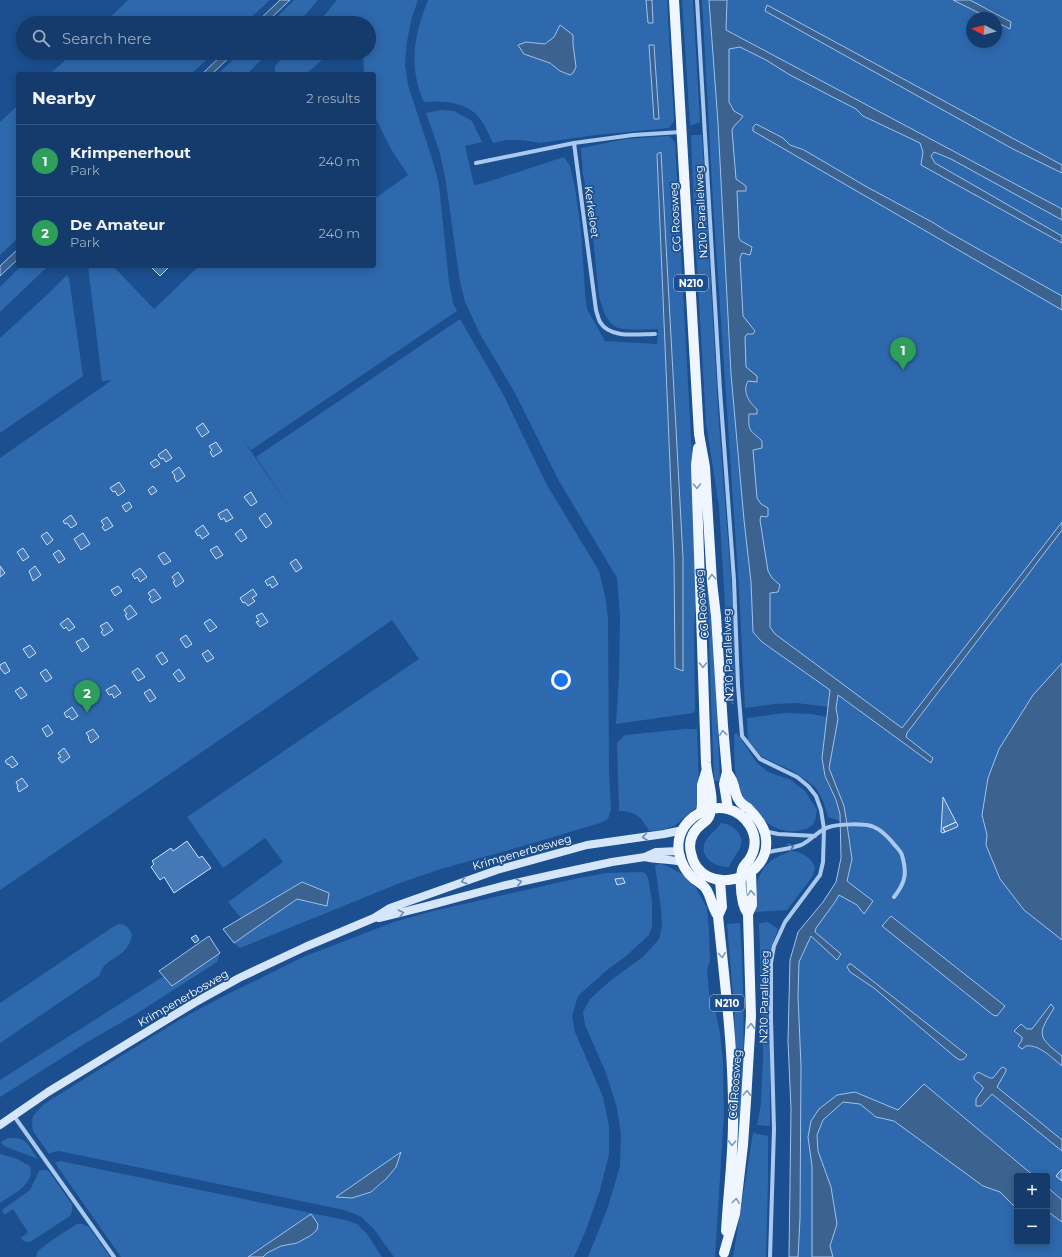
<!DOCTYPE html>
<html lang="en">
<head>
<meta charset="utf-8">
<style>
	:root { --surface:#143b6b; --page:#214673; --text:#f1f3f6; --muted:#9dadc1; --line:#33557e; --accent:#bca0f2 }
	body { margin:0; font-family:Montserrat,sans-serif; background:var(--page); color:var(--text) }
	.controls { position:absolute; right:12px; bottom:12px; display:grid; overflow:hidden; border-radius:4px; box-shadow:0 2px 10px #0003 }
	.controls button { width:36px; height:36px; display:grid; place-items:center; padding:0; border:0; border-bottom:1px solid var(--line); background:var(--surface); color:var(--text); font:20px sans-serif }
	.compass { position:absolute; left:966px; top:12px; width:36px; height:36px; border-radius:50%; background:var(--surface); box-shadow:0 2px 10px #0003; rotate:277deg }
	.you { position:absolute; left:561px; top:680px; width:14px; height:14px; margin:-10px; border:3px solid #fff; border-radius:50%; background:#1a73e8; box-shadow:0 0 0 6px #1a73e833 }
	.badge { display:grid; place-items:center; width:26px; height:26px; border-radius:50%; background:var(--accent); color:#fff; font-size:13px; font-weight:700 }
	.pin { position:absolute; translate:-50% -33px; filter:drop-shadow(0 1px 2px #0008) }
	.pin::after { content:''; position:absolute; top:21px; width:14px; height:12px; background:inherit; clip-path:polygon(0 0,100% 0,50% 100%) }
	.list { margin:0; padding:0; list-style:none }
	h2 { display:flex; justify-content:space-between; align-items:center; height:52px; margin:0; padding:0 16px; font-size:17px }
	h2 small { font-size:13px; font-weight:400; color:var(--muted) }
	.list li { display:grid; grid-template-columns:26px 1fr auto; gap:12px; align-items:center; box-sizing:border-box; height:72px; padding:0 16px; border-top:1px solid var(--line) }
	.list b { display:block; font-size:15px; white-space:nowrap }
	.list p { margin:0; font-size:13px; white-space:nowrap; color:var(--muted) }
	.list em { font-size:13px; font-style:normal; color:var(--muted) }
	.icon { flex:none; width:22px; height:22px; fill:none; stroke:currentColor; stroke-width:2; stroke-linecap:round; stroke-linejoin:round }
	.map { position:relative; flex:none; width:1062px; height:1257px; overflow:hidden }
	.search { position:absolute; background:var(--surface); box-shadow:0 2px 10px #0003; left:16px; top:16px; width:360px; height:44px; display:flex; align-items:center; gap:10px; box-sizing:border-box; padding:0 14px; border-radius:22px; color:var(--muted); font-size:15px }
	.panel { position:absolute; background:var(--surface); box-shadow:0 2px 10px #0003; left:16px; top:72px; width:360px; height:196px; border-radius:4px }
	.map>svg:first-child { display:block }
</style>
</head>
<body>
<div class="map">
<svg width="1062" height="1257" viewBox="0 0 1062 1257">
	<rect width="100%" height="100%" fill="#1b4f8f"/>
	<path fill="#2e69ad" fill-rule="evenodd" d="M128 0H270L245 23H104Z
		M294 0H318L298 23H271Z
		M337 0H418L412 17 407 41 405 64 408 85 434 165 439 185 449 282 453 303 457 311 251 450 243 440 293 512 256 457 460 319 502 392 547 485 599 571 606 600 608 620 609 771 611 810 608 819 600 823 523 846 441 869 400 883 240 948 234 943 297 899 327 906 302 882 241 918 228 902 283 862 265 838 223 868 187 817 419 659 392 620 275 702 0 890V458L112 380 102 381 88 266H113L154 309 199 266H374V199L408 175 391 149 374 115V74H364L363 53H369V23H318Z
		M428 0H646L648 23 653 22 652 0H667L674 121 669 128 595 135 540 143 522 140H507L493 143C489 135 486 127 481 120 469 102 443 100 424 102 408 66 414 36 428 0ZM573 35V44L576 67 560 71 550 63 541 59 526 42 545 44 554 37ZM654 45 659 119H658L649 46Z
		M682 0H693L700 122 690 126Z
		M702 0H709L718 123 731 374 744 520 751 582 753 632 762 642 830 690 829 707 796 703 775 704 745 708 739 590 713 202Z
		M717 0H1062V1257H793L794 986 801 941 844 878 840 806 827 771 837 686 764 631 724 109ZM972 18H996V42H972ZM1017 1176H1047V1242H1017Z
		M73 53H214L191 74H50Z
		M240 53H268L247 74H218Z
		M287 53H330L306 74H275V66Z
		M18 105V238L0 255V122Z
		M441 110 454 111 472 121 482 142 465 146 474 185 484 183 564 157 570 166 575 188 581 230 585 293 587 309 605 341 657 344 658 329C648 329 625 331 616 327 606 322 602 306 599 296L589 200 583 175 581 148 626 139 669 136 675 142 697 549 698 578 694 629 695 710 693 713 616 724 619 677 620 617 617 578 559 481 515 393 480 334 465 302 460 282 445 176 439 150 426 113ZM657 155 662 170 683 558 675 668 674 560Z
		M691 135H702L719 424 735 630 734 704H731L719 507 706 423 694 215Z
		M21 266H48L0 312V287Z
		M67 275 69 278 83 376 0 433V338L48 294Z
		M706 560 715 668 720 781H714Z
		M784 713 812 714 827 717C825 737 820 757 825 777 830 792 840 804 840 821L828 817 823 801 816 788 793 771 762 757 748 740 747 718Z
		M685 729H697L699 795 697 806 676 825 665 829 649 831C642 817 635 811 619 811L617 743 625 735Z
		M737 733 757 763 768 772 791 780 805 791 817 810C816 814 816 821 813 824 804 834 782 832 772 826 764 821 749 805 743 797 732 780 735 754 734 734Z
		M721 823C734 824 747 837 739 850 735 856 732 860 729 867 717 868 698 857 705 842 708 835 717 830 721 823Z
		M793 851C803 853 812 858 815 868L813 876 787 910 755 912C754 880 759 860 793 851Z
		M660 864 667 866 682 874 696 888 707 908 709 932 710 961 707 969 710 1004H714L720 1034 723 1061 724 1114 715 1257H588L608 1207 620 1166 621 1135 617 1108 606 1073 585 1025 583 1012 590 999 610 981 644 956 659 939 662 926 661 909 655 865Z
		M642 872 645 873 648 878 652 901V926L649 935 625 957 607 970 578 996 572 1016 575 1032 603 1097 609 1126V1154L600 1190 586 1230 574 1257H394L373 1228 360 1216 344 1210 59 1151 53 1152 49 1154 33 1131 32 1124 33 1116 44 1104 179 1020 220 998 303 957 394 922 433 911 579 878 606 873ZM400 1152C396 1168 386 1183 371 1192 365 1195 358 1196 352 1198Z
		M768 922 778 929 773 943 770 967V1126L757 1125 761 1104 763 1056 759 923Z
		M740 923C744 985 745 1047 741 1109 740 1130 737 1151 734 1172L738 1111 734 1009 727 924Z
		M119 924C126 924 129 928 132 934 129 959 103 957 100 975L0 1043V1003L113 927Z
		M220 953 217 962 136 1014 84 1044 0 1097V1080L164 976 173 985Z
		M753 1133 768 1136V1182L766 1257H733Z
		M8 1138C28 1137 27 1144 38 1159L4 1146 1 1142Z
		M0 1154 17 1159 30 1166C36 1184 11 1195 0 1203Z
		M60 1161 345 1220 357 1224 367 1234 382 1257H263L267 1253 281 1246 297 1243 310 1236 317 1230 311 1214 248 1257H121L55 1163Z
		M43 1170H47L50 1173 72 1204V1211L70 1216 30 1242C26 1242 23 1242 21 1238L28 1232 13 1209 6 1214H4L2 1210 30 1190 39 1171Z
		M77 1224H82L89 1227 110 1257H36L38 1251 52 1240Z"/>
	<path fill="#3c6290" stroke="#9cc4f0" d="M280 0H290L266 23H256Z
		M646 0H652L653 23H648Z
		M709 0H727L726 30 1062 209V220L951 159 934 152 931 156 935 163 1062 236V243L921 165 923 152 920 143 863 116 856 109 790 75 766 60 740 47 729 49V102L734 111 743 116C740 122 734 124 732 130L736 179 746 186V191H737L739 238 741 241 752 247 751 252 750 255 742 253 740 258 743 316 755 331 753 334H747L745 337 746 367 757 376V382L748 381C742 391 749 403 757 409V414H749C748 433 750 429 762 441V448L753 450 757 498 761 504 768 508V516L766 517 761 516 760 520 768 571 772 578 780 585 778 592 770 593V627L775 634 902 728 1062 522V530L907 733 906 737 933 758 931 763 838 695 836 708 838 719 829 768 844 806 846 818 852 859 847 881 873 901 864 914 857 905 839 895 835 902 816 928 815 932 841 954 837 960 811 936 799 962 798 996 801 1066 800 1218 798 1257H789L791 1109 788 1041 790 960 798 932 823 902 836 882 841 858 840 814 836 800 825 776 822 758 830 690 762 642 753 632 751 582 744 520 731 374 718 123Z
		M953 0H970L1011 22 1010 29 996 22V18H989Z
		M767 5 1062 165V173L1013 149 765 11Z
		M560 25 573 35V44L576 67 573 73 570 75 560 71 550 63 524 54 518 45 526 42 545 44 554 37Z
		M649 45H654L659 119H654Z
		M224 53H234L212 74H202Z
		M756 124 783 138 790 145 804 150 867 187 932 222 948 232 1062 296V310L753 131V127Z
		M661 152 683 558V671L675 668 674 560 657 154Z
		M18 249V259L0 276V266Z
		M1062 663V940L1024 910 1000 879 986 845 987 835 982 815 988 778 999 749 1033 695Z
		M302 882 329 893 327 906 297 899 234 943 223 929Z
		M891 916 1005 1006 997 1016 993 1015 882 926Z
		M209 936 220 953 172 986 159 971Z
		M849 964H851L967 1055 964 1059 960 1060 955 1057 874 988 850 972 847 967Z
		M1051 1004 1054 1008C1038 1034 1036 1036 1062 1056V1066C1052 1058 1039 1044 1026 1046L1022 1049 1018 1046 1022 1040V1037L1014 1031 1021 1024 1027 1029H1032Z
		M1003 1067 1006 1069V1071L997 1087 1062 1140V1151L992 1094 981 1106H976V1099L983 1089V1087L974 1079V1076L978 1072 990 1078H993L1001 1068Z
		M924 1084 1034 1176H1017V1205H1013L1000 1192 983 1186 894 1121 876 1117 860 1104 843 1102 823 1120 817 1135 818 1151 831 1187 837 1224 830 1246 833 1257H812V1166L808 1137 811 1121 819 1109 837 1095 855 1092 898 1110Z
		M401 1152 396 1167 386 1179 371 1192 352 1198 336 1197Z
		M1047 1187 1062 1200V1222L1047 1211Z
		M311 1214 318 1224 317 1230 310 1236 297 1243 281 1246 267 1253 263 1257H248Z"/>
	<path fill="#4478b7" stroke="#cfe3fa" d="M150 266H170L160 276Z
		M203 423 209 432 202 437 196 428Z
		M216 442 222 451 213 457 210 452 212 450 209 446Z
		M166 449 172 458 166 462 163 458 161 459 158 455Z
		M156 459 160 464 154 468 150 463Z
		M179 467 185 476 177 482 174 477 175 476 172 472Z
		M119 482 125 491 118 496 115 491 113 492 110 488Z
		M153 486 157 491 151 495 148 490Z
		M251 492 257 502 251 506 244 497Z
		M129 502 132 507 126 512 122 506Z
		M227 509 233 518 226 522 224 518 221 520 218 514Z
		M265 513 272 523 266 528 259 518Z
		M71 515 77 524 71 528 67 523 65 524 63 521Z
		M107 517 113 526 105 531 102 527 104 525 101 521Z
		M203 525 209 534 202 539 200 535 198 536 195 531Z
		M241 529 247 538 241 542 235 534Z
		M47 532 53 540 47 545 41 536Z
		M83 533 90 544 81 550 74 539Z
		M217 546 223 555 216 559 210 550Z
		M23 548 29 557 23 561 17 552Z
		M59 550 65 559 59 563 53 554Z
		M164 552 171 561 164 565 158 556Z
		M296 559 302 568 296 572 290 563Z
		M0 566 5 573 0 577Z
		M35 566 41 575 33 581 29 571Z
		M140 568 147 577 140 582 137 577 135 579 132 574Z
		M178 572 184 581 176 587 173 582 175 581 172 577Z
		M273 576 278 584 272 588 270 584 268 586 265 581Z
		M118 586 122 591 115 596 111 590Z
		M154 589 161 598 152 603 149 599 151 597 148 593Z
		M253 589 257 595 252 598 255 601 248 606 245 602 243 603 240 598Z
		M130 605 137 614 128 620 125 615 127 614 124 610Z
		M262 613 268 622 260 627 256 622 259 621 256 616Z
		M68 618 75 627 69 631 66 627 64 629 60 624Z
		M210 619 217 627 210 632 204 623Z
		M107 622 113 630 104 636 101 632 103 630 100 626Z
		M186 635 192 644 186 648 180 639Z
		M83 638 89 647 82 652 76 642Z
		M30 645 36 653 29 658 23 649Z
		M208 650 214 658 207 662 202 654Z
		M162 652 168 661 162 665 156 656Z
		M5 662 10 671 5 674 0 668V665Z
		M138 668 145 677 138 681 132 672Z
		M46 669 52 678 46 682 40 673Z
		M179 669 185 678 179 682 173 674Z
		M115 685 121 693 114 698 112 694 109 695 106 690Z
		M21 687 27 695 21 699 15 691Z
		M150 689 156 698 150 702 144 693Z
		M72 707 78 716 72 720 69 716 67 718 64 713Z
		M48 725 53 733 47 737 42 729Z
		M93 729 99 737 91 743 88 738 89 737 86 733Z
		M64 748 70 757 62 763 58 758 61 757 58 753Z
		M12 756 18 764 12 768 9 764 8 765 5 761Z
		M22 778 28 786 19 792 17 787 18 786 16 782Z
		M943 797 956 822 943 828 945 832 943 833 941 832Z
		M956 822 958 825 957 827 945 832 943 828Z
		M187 841 199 858 202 856 211 868 174 893 164 877 160 880 151 867 154 864 152 861 171 848 173 851Z
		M623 878 625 883 617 885 615 879Z
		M196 935 199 940 195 943 191 938Z
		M1061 1170H1062V1181L1056 1176Z"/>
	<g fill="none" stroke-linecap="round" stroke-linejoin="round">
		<path stroke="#a9c9ee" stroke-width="4" d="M697 0 720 390 734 580 738 686 742 736 760 759 797 777 808 786 816 796 821 810 824 829 823 862 820 875 785 922 774 946 771 963V1019L774 1129 770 1257
			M574 143 633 135 681 132
			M476 163 574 143 596 310C597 313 598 318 600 322 610 339 638 334 655 334
			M764 831 778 834 815 836
			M765 853C777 850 789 849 801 845 811 841 818 830 829 827 839 824 865 823 874 827 881 830 888 837 893 843 896 847 900 850 902 855 907 873 906 882 894 897
			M14 1116 114 1257"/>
		<path stroke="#d6e6fa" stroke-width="8" d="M645 857C658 860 670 859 682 862
			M379 918 427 906 502 886 556 874 612 862 645 857 656 852 679 851
			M0 1125 48 1092 194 1003 239 978 305 947 374 918 390 908 497 870 587 845 664 834 683 830"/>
		<path stroke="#f0f6ff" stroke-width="10" d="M674 0 699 434 705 467 712 582 716 616 723 726 727 772 724 784 728 809
			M698 448 696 465 706 763C707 780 715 797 710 814 709 819 706 821 702 824 693 831 688 841 691 853 700 900 777 881 765 833 762 823 755 815 748 808 745 806 741 804 739 800 735 795 735 788 733 783 732 779 729 776 727 772
			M701 812 702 805V785L706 772
			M720 880 722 907 718 916C725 985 734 1053 733 1122 733 1158 728 1195 726 1231
			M718 916C711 906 712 898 706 889 703 884 698 882 694 879 687 873 681 863 679 853 672 813 729 790 750 826 757 838 756 849 749 860 746 863 743 866 742 870 740 880 741 894 743 903 744 907 746 911 748 914
			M724 1253 735 1214 743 1145 746 1101 751 1016 748 914 752 905 751 872"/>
	</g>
	<defs><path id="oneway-chevron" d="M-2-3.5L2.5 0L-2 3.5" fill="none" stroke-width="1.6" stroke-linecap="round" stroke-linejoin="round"/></defs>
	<g stroke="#7b9ac1">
		<use href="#oneway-chevron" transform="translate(697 486) rotate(88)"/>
		<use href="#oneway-chevron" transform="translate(712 577) rotate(-94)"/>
		<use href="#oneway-chevron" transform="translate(703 665) rotate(88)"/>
		<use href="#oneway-chevron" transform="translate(723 733) rotate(-96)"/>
		<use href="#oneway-chevron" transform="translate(751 893) rotate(-92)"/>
		<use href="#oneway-chevron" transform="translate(722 955) rotate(84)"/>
		<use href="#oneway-chevron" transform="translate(751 1026) rotate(-87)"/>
		<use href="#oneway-chevron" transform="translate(747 1093) rotate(-87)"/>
		<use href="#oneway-chevron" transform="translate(732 1143) rotate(93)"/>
		<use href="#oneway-chevron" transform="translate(736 1201) rotate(-83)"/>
	</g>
	<g stroke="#668bba">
		<use href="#oneway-chevron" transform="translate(645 837) rotate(172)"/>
		<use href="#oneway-chevron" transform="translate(464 881) rotate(161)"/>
		<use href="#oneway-chevron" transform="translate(519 882) rotate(-13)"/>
		<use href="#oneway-chevron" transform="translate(401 913) rotate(-14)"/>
	</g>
	<use stroke="#4674ac" href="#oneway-chevron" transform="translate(791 847) rotate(-16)"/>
	<g text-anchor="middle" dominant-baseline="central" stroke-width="3.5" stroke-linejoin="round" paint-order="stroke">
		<g fill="#1b4f8f" stroke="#bbcadd" stroke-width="1">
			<rect x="674" y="275" width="34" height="16" rx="3"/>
			<rect x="710" y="995" width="34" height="16" rx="3"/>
		</g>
		<g font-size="10" font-weight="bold" fill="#fff">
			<text x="691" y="283">N210</text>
			<text x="727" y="1003">N210</text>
		</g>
		<g font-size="11" fill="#fff" stroke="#1b4f8f">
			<text transform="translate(592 212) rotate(82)">Kerkeloet</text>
			<text transform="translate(701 212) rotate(-93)">N210 Parallelweg</text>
			<text transform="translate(675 217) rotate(-93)">CG Roosweg</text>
			<text transform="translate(702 604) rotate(-95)">CG Roosweg</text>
			<text transform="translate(728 655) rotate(-92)">N210 Parallelweg</text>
			<text transform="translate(522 852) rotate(-16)">Krimpenerbosweg</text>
			<text transform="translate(764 997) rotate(-89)">N210 Parallelweg</text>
			<text transform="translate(183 998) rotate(-30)">Krimpenerbosweg</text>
			<text transform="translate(735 1084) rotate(-86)">CG Roosweg</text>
		</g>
	</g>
</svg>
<div class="controls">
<button>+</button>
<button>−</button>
</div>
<svg class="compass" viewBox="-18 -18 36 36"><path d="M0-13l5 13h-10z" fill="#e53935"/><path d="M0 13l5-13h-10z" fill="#9dadc1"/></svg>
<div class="you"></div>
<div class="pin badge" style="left:903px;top:370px;background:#2e9e5b">1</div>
<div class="pin badge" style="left:87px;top:713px;background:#2e9e5b">2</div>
<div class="search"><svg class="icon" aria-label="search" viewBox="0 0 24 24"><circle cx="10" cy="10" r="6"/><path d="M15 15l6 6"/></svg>Search here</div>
<section class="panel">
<h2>Nearby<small>2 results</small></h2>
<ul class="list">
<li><span class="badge" style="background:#2e9e5b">1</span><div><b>Krimpenerhout</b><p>Park</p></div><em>240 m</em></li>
<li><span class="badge" style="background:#2e9e5b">2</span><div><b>De Amateur</b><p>Park</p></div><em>240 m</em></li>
</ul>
</section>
</div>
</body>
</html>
